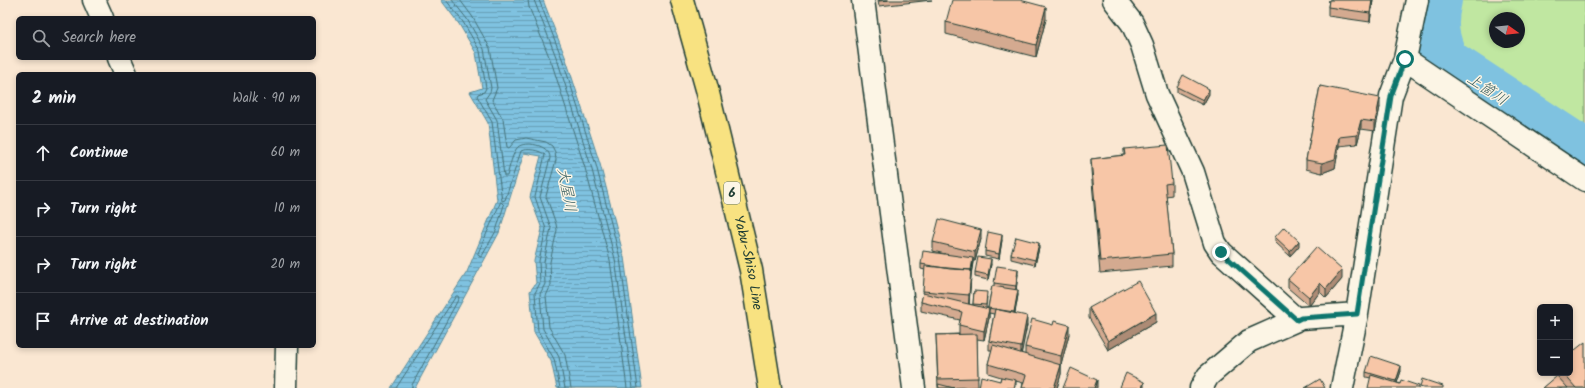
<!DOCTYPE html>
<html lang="en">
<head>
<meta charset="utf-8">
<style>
	:root { --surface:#171b24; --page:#242831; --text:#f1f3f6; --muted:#9ea1a6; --line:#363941 }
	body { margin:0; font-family:Kalam,"Klee One",sans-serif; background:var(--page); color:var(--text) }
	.controls { position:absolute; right:12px; bottom:12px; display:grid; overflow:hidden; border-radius:6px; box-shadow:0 2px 6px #0003 }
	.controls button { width:36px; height:36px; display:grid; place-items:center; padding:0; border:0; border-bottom:1px solid var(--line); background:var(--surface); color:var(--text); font:20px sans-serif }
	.compass { position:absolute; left:1489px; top:12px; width:36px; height:36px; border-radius:50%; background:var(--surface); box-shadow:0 2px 6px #0003; rotate:105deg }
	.stop { position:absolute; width:12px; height:12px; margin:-9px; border:3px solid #0f766e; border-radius:50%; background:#fff }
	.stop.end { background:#0f766e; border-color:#fff; box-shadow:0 1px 4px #0008 }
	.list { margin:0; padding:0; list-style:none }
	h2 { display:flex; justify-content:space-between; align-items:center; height:52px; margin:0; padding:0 16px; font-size:17px }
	h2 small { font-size:13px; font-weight:400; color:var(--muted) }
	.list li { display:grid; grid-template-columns:26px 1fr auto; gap:12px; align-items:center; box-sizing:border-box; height:56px; padding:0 16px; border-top:1px solid var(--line) }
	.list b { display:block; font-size:15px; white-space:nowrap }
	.list em { font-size:13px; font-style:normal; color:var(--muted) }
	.icon { flex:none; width:22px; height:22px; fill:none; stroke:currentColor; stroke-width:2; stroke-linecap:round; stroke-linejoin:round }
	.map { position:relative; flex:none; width:1585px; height:388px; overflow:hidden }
	.search { position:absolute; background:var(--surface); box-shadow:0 2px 6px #0003; left:16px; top:16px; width:300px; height:44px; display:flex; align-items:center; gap:10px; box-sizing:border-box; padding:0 14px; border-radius:6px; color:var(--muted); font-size:15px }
	.panel { position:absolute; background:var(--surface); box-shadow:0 2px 6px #0003; left:16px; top:72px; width:300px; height:276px; border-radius:6px }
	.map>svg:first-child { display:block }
</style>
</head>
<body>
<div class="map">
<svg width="1585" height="388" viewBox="0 0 1585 388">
	<defs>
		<pattern id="water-rules" width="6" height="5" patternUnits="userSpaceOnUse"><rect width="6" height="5" fill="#7fc2e0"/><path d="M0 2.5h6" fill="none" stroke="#679fb6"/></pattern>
	</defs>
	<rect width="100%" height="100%" fill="#fae7d2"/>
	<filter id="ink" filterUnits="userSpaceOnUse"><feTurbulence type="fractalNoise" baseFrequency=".025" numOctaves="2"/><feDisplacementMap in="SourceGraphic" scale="8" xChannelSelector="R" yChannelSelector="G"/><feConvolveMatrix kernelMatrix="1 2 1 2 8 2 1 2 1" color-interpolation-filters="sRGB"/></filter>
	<g filter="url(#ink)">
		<path fill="#c0e7a1" stroke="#70926a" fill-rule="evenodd" d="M1453 0H1585V129L1457 42 1447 23ZM1495 18H1519V42H1495Z"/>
		<path fill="url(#water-rules)" stroke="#598d9b" d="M441 0H543L566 59 600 164 624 257 642 388H557L551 361 534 332 530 291 536 283 534 261 542 229 530 197 541 156 524 153 499 233 415 388H391L467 272 497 200 488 123 470 92 482 88 476 53 459 24Z"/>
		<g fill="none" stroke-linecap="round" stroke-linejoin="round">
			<path stroke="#457279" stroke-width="1" d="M446 0 463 22 480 51 486 88 484 92 478 94 477 96 492 122 502 201 505 200 521 151C527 148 540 150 545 155L535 197 546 229 539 261 540 283 535 293 538 331 554 359 560 388
				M452 0 467 19 484 49 491 88 490 92 485 99 497 120 504 176H507C509 169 513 151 518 147 524 141 550 144 550 158L540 197 551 228 544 262 545 284 540 294 543 329 559 357 565 388
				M460 0 472 16 490 48 497 88 492 100 503 119 507 147 509 148 516 140 526 138 546 142 552 146 555 152 556 160 546 196 556 224 557 230 550 262 551 285 546 296 549 327 565 355 571 388
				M528 0 529 7 552 64 585 168 610 260 627 388
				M534 0 558 62 591 166 615 259 633 388
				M539 0 563 61 596 165 620 258 638 388
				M501 202 504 205 496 231 482 256 480 257 478 254Z
				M396 388 456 296H458L459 298 412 385V388"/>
			<path stroke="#7fc2e0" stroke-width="50" d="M1437 0C1431 24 1434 40 1444 62L1585 154"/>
			<g stroke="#1f3d34" stroke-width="25">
				<path id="minor" d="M94 0 102 18
					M1114 0 1132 23 1142 45 1157 94 1193 172 1215 243 1221 252 1297 320
					M119 58 126 74
					M1405 59 1585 180
					M286 388 287 346
					M1201 388 1208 376 1249 341 1301 318 1357 314
					M1342 388 1357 314 1391 96 1405 59 1417 0"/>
			</g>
			<g stroke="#1f3d34" stroke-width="25">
				<path id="tertiary" d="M863 0 914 388"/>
			</g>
			<g stroke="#1f3d34" stroke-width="25">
				<g id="primary">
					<path id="s1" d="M682 0 707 89 751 270 770 388"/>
				</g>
			</g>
			<use href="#minor" stroke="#fcf5e5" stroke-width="22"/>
			<use href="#tertiary" stroke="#fcf5e5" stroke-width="22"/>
			<use href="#primary" stroke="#f8e281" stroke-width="22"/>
		</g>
		<path fill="#d4aa90" stroke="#1f3d34" d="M878 0H932L879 6Z
			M1329 0H1373L1370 22 1328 16V7Z
			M1046 19 1036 57 946 34V22Z
			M1320 86 1380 107 1375 131 1361 129 1357 144 1339 146 1335 168 1322 173 1306 169V160Z
			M1177 87 1209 94 1203 105 1177 92Z
			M1124 149 1172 183V195L1166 196 1172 254V266L1100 273 1091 170V159L1124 155Z
			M1275 237 1299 246 1290 256 1275 242Z
			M981 239 975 261H973L971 275 969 304 973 305 974 291 987 297 986 308H988L992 286H994V283L1018 274 1016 290 1018 295 1015 313 1027 325 1021 353 1025 355V347L1069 334 1061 365V374L1057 388H1022L1023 383 1016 381V385L1000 381 1001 377 988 373V364L992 350H989V341L994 314 989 313V318L984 340 977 339 978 387 938 388 936 335 959 334V325L960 320 921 311V302L923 294 925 270 921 269V264L945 254 933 251V242Z
			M1002 240 999 259 985 256V251Z
			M1039 248 1035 265 1011 259V254Z
			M991 264 988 280 975 277V272Z
			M1288 279H1342L1326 298 1320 292 1309 306 1288 288Z
			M1089 308 1156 322 1108 350 1089 318Z
			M1401 371 1397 383 1419 388 1366 377V372Z
			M1557 373H1570L1585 388H1543L1557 377Z"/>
		<path fill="#ad8b75" stroke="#1f3d34" d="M1372 0H1373L1370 22V13Z
			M1046 7V19L1036 57V45Z
			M1209 89V94L1203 105V100Z
			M1380 98V107L1375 131V122Z
			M1361 120V129L1357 144V135Z
			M1339 137V146L1335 168 1322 173V163Z
			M981 230V239L975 261V252Z
			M1002 235V240L999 259V254Z
			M1299 241V246L1290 256V251Z
			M1039 243V248L1035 265V260Z
			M973 258V263L971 275 969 304V295L971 273Z
			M991 259V264L988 280V275Z
			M1018 269V274L1016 291V286Z
			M1342 270V279L1326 298V289Z
			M1320 283V292L1309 306V297Z
			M1018 290V295L1014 317V312Z
			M989 309V318L984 340V331Z
			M1156 313V322L1108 350V341Z
			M1027 316V325L1021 356V347Z
			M1069 325V334L1061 365V374L1057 388H1054L1061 365V356Z
			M1401 366V371L1396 386V381Z
			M1097 380V388H1094Z
			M1144 382V388H1142Z"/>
		<path fill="#f7c6a7" stroke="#1f3d34" d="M879 0H888L879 1Z
			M952 0H1020L1046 7 1036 45 946 22Z
			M1329 0H1372L1370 13 1328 7Z
			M1183 75 1209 89 1203 100 1177 87Z
			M1320 86 1380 98 1375 122 1361 120 1357 135 1339 137 1335 159 1322 163 1306 160Z
			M1168 145 1172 183 1165 184 1172 254 1100 261 1091 159 1125 155 1124 149Z
			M939 219 981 230 975 252 933 242Z
			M1284 227 1299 241 1290 251 1275 237Z
			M988 232 1002 235 999 254 985 251Z
			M1016 237 1039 243 1035 260 1011 254Z
			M1316 247 1342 270 1326 289 1320 283 1309 297 1288 279Z
			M923 251 973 258 971 270 950 269 921 264Z
			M978 257 991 259 988 275 975 272Z
			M925 266 971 270 969 295 923 291Z
			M997 266 1018 269 1016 286 994 283Z
			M1138 281 1156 313 1108 341 1089 308Z
			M992 286 1018 290 1014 312 988 308Z
			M974 291 987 292 986 305 973 304Z
			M923 293 989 309 984 331 959 325 962 312 921 302Z
			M995 309 1027 316 1021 347 989 341Z
			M1032 319 1053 325 1054 321 1069 325 1061 356 1025 347Z
			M977 334 978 378 938 379 936 335Z
			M1585 342V388H1576L1563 373H1570V354Z
			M993 345 1061 365 1054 388H1022L1026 375 988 364Z
			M1371 356 1401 366 1396 381 1366 372Z
			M1071 368 1097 380 1094 388H1063Z
			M1126 373 1144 382 1142 388H1122L1120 387Z
			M1371 375 1400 384 1401 380 1419 386V388H1368Z
			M981 376 1000 381 1001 377 1016 380 1014 388H979Z
			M1557 376 1568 388H1543Z
			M1320 379 1325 388H1305Z
			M1422 379 1443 386V388H1423L1420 387Z
			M938 384 954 388H939Z"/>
	</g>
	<g fill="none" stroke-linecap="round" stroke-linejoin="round" filter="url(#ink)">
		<path stroke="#0f766e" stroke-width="5" d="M1221 252 1297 320 1301 318 1357 314 1391 96 1405 59"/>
	</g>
	<g text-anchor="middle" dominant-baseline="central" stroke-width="3" stroke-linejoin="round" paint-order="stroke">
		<rect fill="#fcf5e5" stroke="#617469" stroke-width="1" x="724" y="182" width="16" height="22" rx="3"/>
		<g font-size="13" font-weight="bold" fill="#1f3d34">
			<text x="732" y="193">6</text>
		</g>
		<g font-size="14" fill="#1f3d34" stroke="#fcf5e5">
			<text stroke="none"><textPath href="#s1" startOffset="271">Yabu-Shiso Line</textPath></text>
		</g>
		<g font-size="15" font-style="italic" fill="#375e5f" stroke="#fcf5e5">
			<text transform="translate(1487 90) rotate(33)">上箇川</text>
			<text transform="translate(566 190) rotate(79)">大屋川</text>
		</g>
	</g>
</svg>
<div class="controls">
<button>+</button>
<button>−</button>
</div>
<svg class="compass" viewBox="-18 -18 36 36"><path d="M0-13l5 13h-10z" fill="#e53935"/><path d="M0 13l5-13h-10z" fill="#9ea1a6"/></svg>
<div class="stop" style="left:1405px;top:59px"></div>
<div class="stop end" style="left:1221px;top:252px"></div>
<div class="search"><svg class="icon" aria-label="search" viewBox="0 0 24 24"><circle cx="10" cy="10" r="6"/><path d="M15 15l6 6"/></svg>Search here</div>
<section class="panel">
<h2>2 min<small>Walk · 90 m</small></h2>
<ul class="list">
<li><svg class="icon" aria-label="ahead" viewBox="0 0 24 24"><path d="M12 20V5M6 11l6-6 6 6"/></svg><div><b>Continue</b></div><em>60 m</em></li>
<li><svg class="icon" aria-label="right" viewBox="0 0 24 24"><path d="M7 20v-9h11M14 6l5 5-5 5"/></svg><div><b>Turn right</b></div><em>10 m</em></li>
<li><svg class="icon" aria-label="right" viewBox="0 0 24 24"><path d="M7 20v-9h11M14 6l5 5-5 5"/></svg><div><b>Turn right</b></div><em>20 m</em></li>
<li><svg class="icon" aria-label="arrive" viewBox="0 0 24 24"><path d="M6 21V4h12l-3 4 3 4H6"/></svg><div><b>Arrive at destination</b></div></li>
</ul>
</section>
</div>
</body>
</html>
